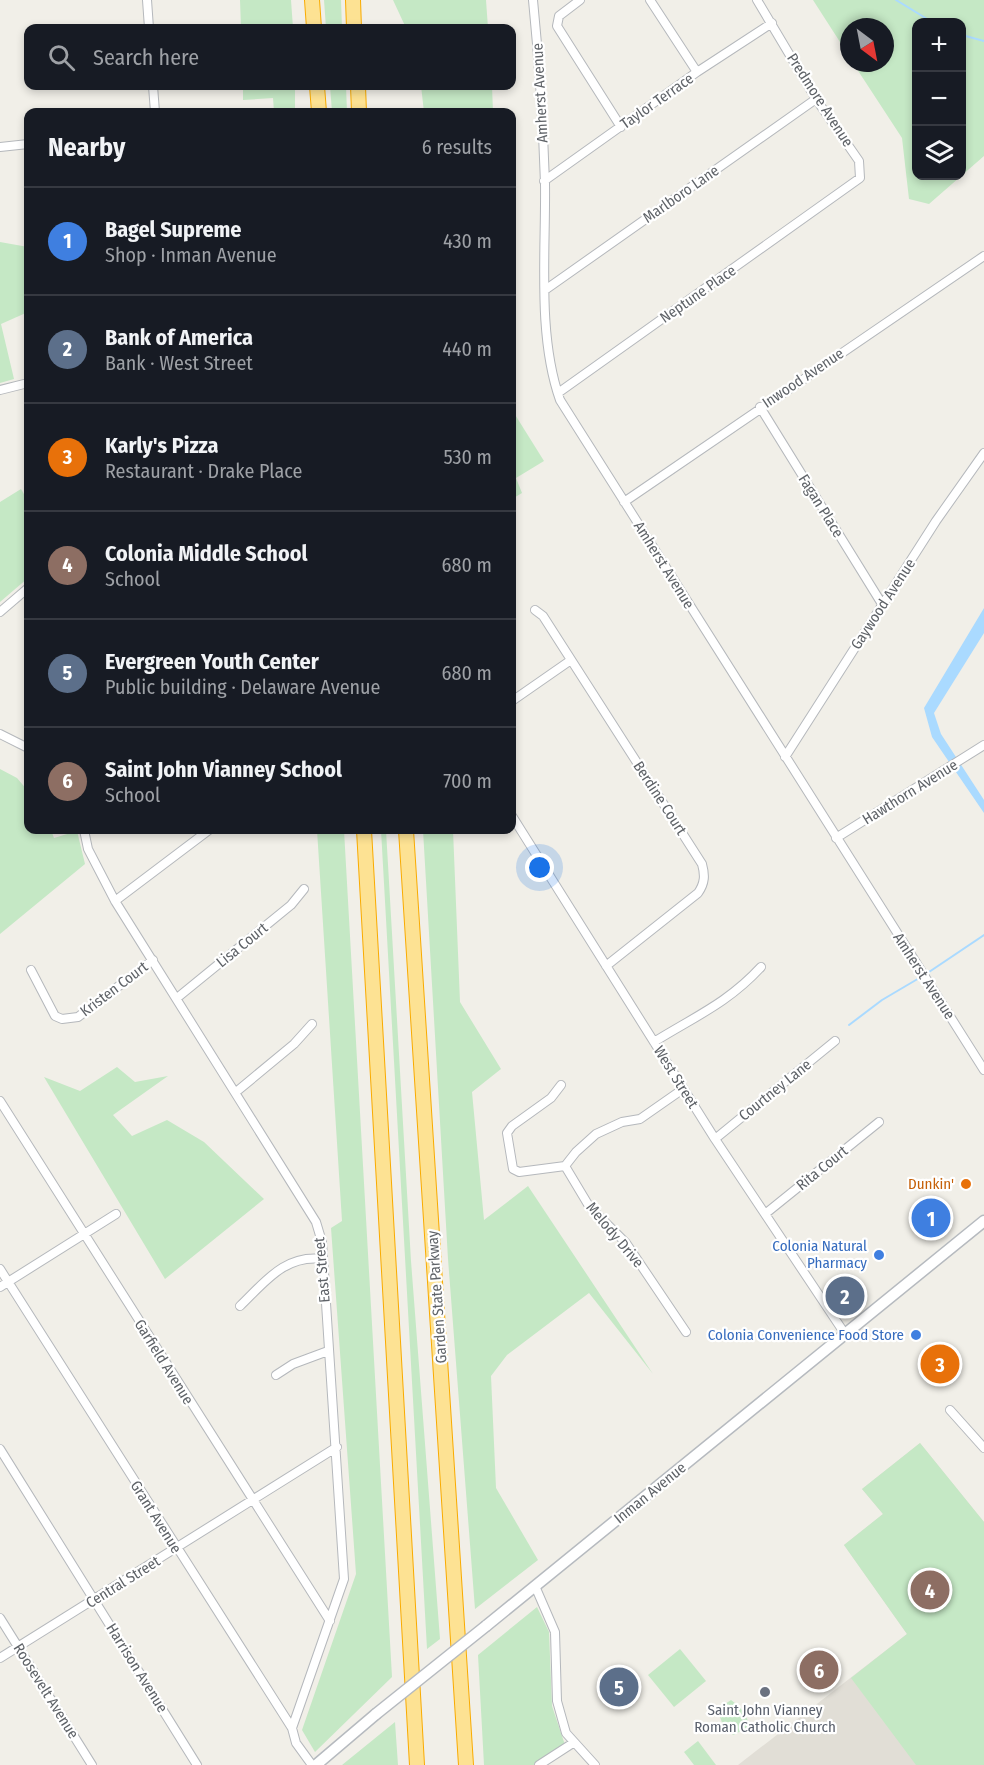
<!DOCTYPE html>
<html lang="en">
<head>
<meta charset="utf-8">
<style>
	:root { --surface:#171b24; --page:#242831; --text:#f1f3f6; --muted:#9ea1a6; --line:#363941; --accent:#d93025 }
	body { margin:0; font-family:"Fira Sans Condensed",sans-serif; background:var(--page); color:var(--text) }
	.controls { position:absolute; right:18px; top:18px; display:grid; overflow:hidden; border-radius:12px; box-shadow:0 3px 9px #0003 }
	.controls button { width:54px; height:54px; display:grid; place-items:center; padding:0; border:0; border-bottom:2px solid var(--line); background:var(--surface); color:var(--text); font:30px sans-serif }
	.compass { position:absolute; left:840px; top:18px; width:54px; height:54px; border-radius:50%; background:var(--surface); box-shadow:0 3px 9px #0003; rotate:148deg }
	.you { position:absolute; left:540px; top:868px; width:21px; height:21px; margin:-15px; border:4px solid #fff; border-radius:50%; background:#1a73e8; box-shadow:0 0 0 9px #1a73e833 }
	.badge { display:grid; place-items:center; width:39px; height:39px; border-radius:50%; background:var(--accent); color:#fff; font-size:20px; font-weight:700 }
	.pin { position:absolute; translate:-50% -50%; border:3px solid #fff; box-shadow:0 2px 6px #0006 }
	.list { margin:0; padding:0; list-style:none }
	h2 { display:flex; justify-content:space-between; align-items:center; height:78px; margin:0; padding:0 24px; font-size:26px }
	h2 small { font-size:20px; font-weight:400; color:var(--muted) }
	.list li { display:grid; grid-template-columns:39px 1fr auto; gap:18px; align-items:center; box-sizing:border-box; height:108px; padding:0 24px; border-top:2px solid var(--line) }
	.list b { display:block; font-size:22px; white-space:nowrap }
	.list p { margin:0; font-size:20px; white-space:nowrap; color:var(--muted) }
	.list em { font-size:20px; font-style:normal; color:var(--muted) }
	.icon { flex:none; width:33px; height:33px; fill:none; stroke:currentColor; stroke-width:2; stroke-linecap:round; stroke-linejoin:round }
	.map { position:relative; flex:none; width:984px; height:1765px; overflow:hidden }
	.search { position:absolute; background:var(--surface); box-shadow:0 3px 9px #0003; left:24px; top:24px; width:492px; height:66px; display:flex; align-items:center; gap:15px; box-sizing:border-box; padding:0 21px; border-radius:12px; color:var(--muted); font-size:22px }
	.panel { position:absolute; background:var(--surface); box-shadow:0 3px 9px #0003; left:24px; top:108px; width:492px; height:726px; border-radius:12px }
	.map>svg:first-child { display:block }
</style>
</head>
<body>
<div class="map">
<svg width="984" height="1765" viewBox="0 0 984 1765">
	<rect width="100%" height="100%" fill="#f1efe8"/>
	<path fill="#e1ded6" d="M920 1443 984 1522V1765H738L907 1634 844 1545 883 1514 862 1489Z"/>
	<path fill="#c5e8c5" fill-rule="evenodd" d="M240 0H291L293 28H241Z
		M324 0H341L342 28H326Z
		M393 0H486L488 28H406Z
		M813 0H984V156L929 204 909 199 902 138 853 63H885V27H849V56ZM916 22H962V176H916Z
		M243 86H295V112H274L273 98 243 100Z
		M330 86H346L347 112H332Z
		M421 86H492L493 112H424Z
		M0 242 28 247V312L1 324 14 379 0 383Z
		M512 378 514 413 544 461 516 478 522 493 512 499Z
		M21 489 28 501V578L0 602V502Z
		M0 769 17 778 28 791V830H51L54 838 77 831 85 864 0 934Z
		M317 830H344L392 1677 315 1752 302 1730 356 1574 331 1228 342 1221Z
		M381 830H386L411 1261 440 1639 427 1649Z
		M423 830H453L460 1002 501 1069 472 1092 484 1220 528 1186 653 1374 589 1293 507 1355 491 1376 496 1488 538 1560 475 1609 448 1259Z
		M117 1067 135 1082 168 1076 113 1115 132 1136 167 1120 204 1142 264 1199 165 1279 44 1077 80 1091Z
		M920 1443 984 1522V1765H916L851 1678 907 1634 844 1545 883 1514 862 1489Z
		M537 1607 549 1632 552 1706 565 1745 537 1765H484L478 1655Z
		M680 1649 706 1681 674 1707 648 1675Z
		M731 1700C741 1707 747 1714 749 1726L734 1735 725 1731 720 1717 722 1706Z
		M395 1722 398 1765H342Z
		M698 1741 716 1765H694L684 1752Z"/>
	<path fill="#aadaff" d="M984 608V633L934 713 941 734 984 800V813L932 737 924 708Z"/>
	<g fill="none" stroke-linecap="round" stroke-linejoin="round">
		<path stroke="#aadaff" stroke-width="2" d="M896 0 932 22
			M962 35 984 41
			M926 974 984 935
			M849 1025 882 1000 921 977"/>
		<g stroke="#b5b8bc" stroke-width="10">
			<path id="street" d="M147 0 149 28
				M533 0C539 60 543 122 545 183 546 252 537 335 560 400L984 1070
				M580 0 559 16 557 26 621 127
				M650 0 697 72
				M153 86 155 112
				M0 147 28 144
				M544 181 697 72 772 23
				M545 290 816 99
				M0 390 28 383
				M558 393 860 178 859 161 816 99 757 0
				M760 407 882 604
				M624 502 984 256
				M535 610 543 616 702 864C705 875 705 883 698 893L606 966
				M0 612 28 588
				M512 701 571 660
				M0 734 28 748
				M785 757 936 521 984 453
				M512 816 715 1139 845 1334
				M84 830 88 849 115 901 316 1222 322 1242 344 1579 292 1728
				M836 838 984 745
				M115 901 209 830
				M31 970 55 1016 62 1019 78 1017 153 960
				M177 998 291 905 304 889
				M654 1042C694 1017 728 1003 761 967
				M561 1085 551 1098 512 1126 507 1133 513 1169 519 1172 565 1166
				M236 1092 294 1044 312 1024
				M0 1101 330 1621
				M715 1139 835 1041
				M565 1166 589 1206 626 1243 686 1332
				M565 1166 576 1152 596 1134 622 1122 640 1119 683 1089
				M765 1214 879 1122
				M0 1269 292 1728 296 1743 312 1765
				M0 1287 116 1214
				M240 1306C265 1282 285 1254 323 1259
				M276 1375 293 1364 328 1351
				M950 1410 984 1448
				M0 1449 197 1765
				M535 1586 555 1632 557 1701 566 1733 595 1765
				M0 1618 92 1765
				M0 1658 337 1447
				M539 1765 573 1743"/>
		</g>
		<g stroke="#b6babf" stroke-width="13">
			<path id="secondary" d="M486 1626 984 1221
				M316 1765 376 1714"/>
		</g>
		<g stroke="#f9ab00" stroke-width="16">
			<path id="highway" d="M312 0 314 28
				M353 0 354 28
				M317 86 319 112
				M358 86 359 112
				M364 830 417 1765
				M406 830 466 1765"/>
		</g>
		<use href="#street" stroke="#fff" stroke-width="8"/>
		<use href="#secondary" stroke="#fff" stroke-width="10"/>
		<use href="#highway" stroke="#fde293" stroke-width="14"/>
		<g stroke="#b6babf" stroke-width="13" stroke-linecap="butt">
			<path id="secondary-bridge" d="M376 1714 486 1626"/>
		</g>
		<use href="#secondary-bridge" stroke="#fff" stroke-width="10"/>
	</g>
	<circle fill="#e8710a" stroke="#fff" stroke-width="2" cx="966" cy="1184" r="6"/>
	<g fill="#3f7fe0" stroke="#fff" stroke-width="2">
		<circle cx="879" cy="1255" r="6"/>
		<circle cx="916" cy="1335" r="6"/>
	</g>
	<circle fill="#6b7280" stroke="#fff" stroke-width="2" cx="765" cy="1692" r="6"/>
	<g text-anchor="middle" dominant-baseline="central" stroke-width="4.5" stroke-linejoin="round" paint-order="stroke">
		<g font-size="15" fill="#5f6368" stroke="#fff">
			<text transform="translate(540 93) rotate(-93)">Amherst Avenue</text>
			<text transform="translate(820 100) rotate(57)">Predmore Avenue</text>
			<text transform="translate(657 101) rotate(-35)">Taylor Terrace</text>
			<text transform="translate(681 194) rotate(-35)">Marlboro Lane</text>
			<text transform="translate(698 294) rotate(-35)">Neptune Place</text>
			<text transform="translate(803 378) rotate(-34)">Inwood Avenue</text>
			<text transform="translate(821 506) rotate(58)">Fagan Place</text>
			<text transform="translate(664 565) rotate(58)">Amherst Avenue</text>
			<text transform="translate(883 604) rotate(-57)">Gaywood Avenue</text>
			<text transform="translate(910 792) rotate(-32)">Hawthorn Avenue</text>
			<text transform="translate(660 798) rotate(57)">Berdine Court</text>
			<text transform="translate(242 945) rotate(-39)">Lisa Court</text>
			<text transform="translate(924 976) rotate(57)">Amherst Avenue</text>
			<text transform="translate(114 989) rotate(-37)">Kristen Court</text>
			<text transform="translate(676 1077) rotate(58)">West Street</text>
			<text transform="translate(775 1090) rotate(-39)">Courtney Lane</text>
			<text transform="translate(822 1168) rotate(-39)">Rita Court</text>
			<text transform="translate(615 1235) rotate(50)">Melody Drive</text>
			<text transform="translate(322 1270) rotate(-95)">East Street</text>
			<text transform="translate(437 1297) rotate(-94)">Garden State Parkway</text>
			<text transform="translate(164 1362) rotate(58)">Garfield Avenue</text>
			<text transform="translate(650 1493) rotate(-39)">Inman Avenue</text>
			<text transform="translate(156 1517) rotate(58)">Grant Avenue</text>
			<text transform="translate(123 1582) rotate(-32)">Central Street</text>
			<text transform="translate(137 1668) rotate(58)">Harrison Avenue</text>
			<text transform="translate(46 1691) rotate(58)">Roosevelt Avenue</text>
		</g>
		<g font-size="15" fill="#c56008" stroke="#fff" text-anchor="end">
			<text x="954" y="1184">Dunkin'</text>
		</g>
		<g font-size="15" fill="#366cbe" stroke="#fff" text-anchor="end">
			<text x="867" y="1246">Colonia Natural<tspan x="867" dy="17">Pharmacy</tspan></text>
			<text x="904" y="1335">Colonia Convenience Food Store</text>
		</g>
		<g font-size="15" fill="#5b616d" stroke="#fff">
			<text x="765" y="1710">Saint John Vianney<tspan x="765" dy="17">Roman Catholic Church</tspan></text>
		</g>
	</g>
</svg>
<div class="controls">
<button>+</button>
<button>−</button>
<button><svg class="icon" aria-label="layers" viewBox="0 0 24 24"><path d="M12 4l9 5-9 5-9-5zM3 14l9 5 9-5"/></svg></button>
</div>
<svg class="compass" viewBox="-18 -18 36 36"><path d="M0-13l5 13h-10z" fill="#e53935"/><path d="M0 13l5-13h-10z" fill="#9ea1a6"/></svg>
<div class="you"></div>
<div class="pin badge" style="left:931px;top:1218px;background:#3f7fe0">1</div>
<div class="pin badge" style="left:845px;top:1296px;background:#5c6f8a">2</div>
<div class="pin badge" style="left:940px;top:1364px;background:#e8710a">3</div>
<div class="pin badge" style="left:930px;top:1590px;background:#8d6e63">4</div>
<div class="pin badge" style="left:619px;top:1687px;background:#5c6f8a">5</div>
<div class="pin badge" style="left:819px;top:1670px;background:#8d6e63">6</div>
<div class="search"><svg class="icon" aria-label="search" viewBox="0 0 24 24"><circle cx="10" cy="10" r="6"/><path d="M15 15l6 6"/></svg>Search here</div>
<section class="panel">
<h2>Nearby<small>6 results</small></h2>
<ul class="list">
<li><span class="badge" style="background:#3f7fe0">1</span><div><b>Bagel Supreme</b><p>Shop · Inman Avenue</p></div><em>430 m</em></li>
<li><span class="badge" style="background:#5c6f8a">2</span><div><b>Bank of America</b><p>Bank · West Street</p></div><em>440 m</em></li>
<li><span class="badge" style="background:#e8710a">3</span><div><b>Karly's Pizza</b><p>Restaurant · Drake Place</p></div><em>530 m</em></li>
<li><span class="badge" style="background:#8d6e63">4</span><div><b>Colonia Middle School</b><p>School</p></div><em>680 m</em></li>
<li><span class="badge" style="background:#5c6f8a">5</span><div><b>Evergreen Youth Center</b><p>Public building · Delaware Avenue</p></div><em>680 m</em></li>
<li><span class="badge" style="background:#8d6e63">6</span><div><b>Saint John Vianney School</b><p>School</p></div><em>700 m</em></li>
</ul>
</section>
</div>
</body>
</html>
